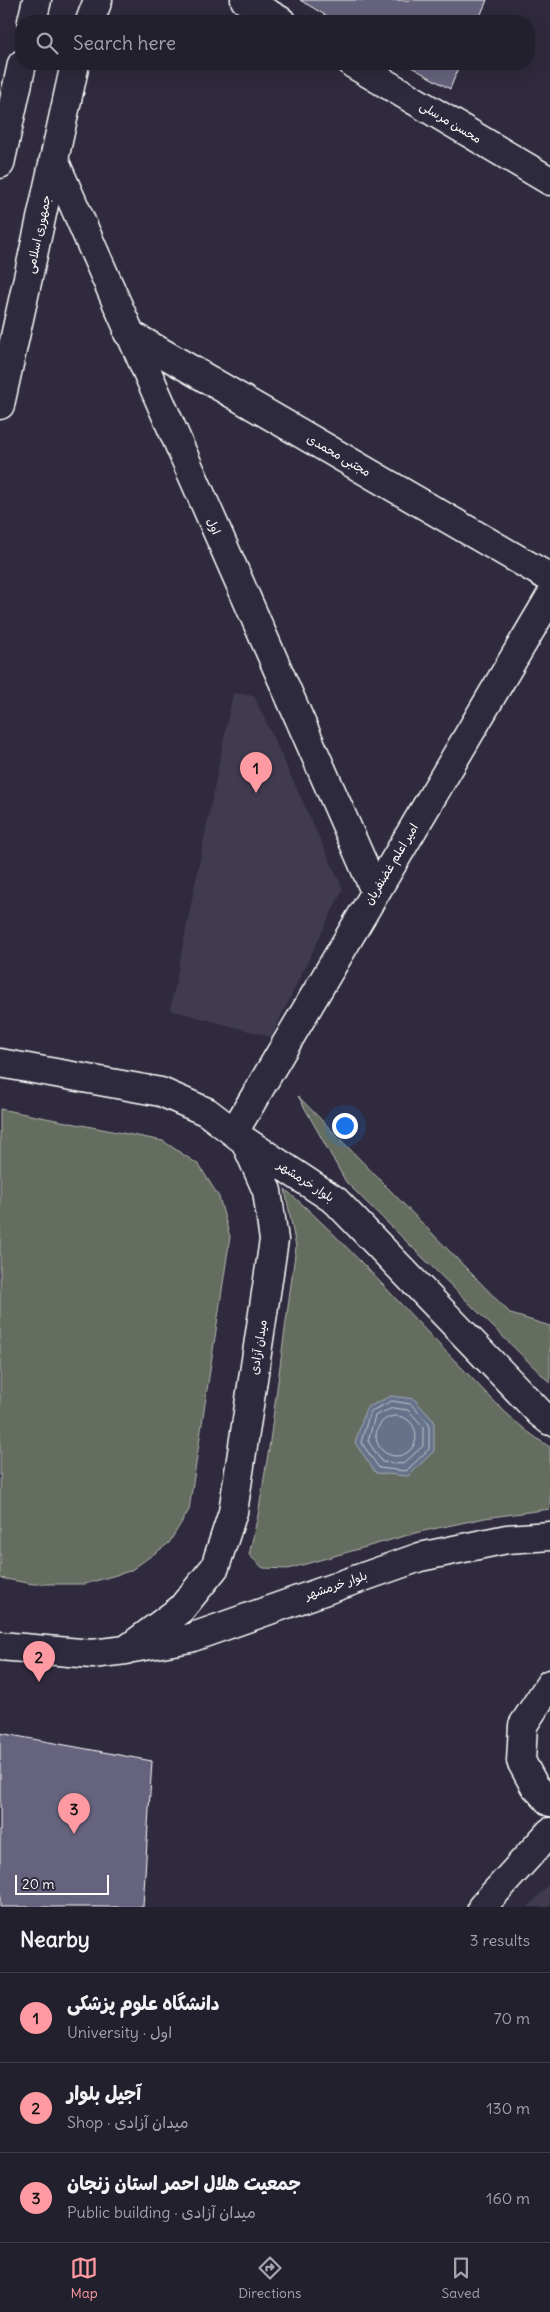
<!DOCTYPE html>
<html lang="en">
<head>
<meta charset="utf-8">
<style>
	:root { --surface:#23202e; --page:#2b2836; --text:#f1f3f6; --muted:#a3a3aa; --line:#403e4a; --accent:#ff9aa2 }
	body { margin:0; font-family:Delius,"Playpen Sans Arabic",sans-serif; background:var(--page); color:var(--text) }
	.scale { position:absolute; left:15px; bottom:12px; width:94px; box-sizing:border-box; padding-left:5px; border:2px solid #fff; border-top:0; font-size:14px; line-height:18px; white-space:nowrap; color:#fff; -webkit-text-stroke:4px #2f2a3d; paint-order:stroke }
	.you { position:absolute; left:344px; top:1125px; width:18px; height:18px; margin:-12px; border:4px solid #fff; border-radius:50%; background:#1a73e8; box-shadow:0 0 0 8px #1a73e833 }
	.badge { display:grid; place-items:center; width:32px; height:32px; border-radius:50%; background:var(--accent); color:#111; font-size:16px; font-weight:700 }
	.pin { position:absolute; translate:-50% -41px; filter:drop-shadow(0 1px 2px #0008) }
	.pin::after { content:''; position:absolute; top:26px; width:18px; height:15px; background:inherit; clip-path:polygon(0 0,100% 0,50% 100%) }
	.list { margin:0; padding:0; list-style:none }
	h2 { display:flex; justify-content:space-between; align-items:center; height:65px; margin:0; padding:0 20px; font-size:21px }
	h2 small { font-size:16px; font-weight:400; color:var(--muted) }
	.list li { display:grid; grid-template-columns:32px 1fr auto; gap:15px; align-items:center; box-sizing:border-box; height:90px; padding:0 20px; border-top:1px solid var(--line) }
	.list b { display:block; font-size:19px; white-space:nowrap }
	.list p { margin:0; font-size:16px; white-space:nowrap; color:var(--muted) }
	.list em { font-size:16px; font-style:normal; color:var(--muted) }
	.icon { flex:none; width:28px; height:28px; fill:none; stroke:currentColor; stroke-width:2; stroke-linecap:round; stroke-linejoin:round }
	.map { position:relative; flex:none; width:550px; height:1907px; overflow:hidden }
	.search { position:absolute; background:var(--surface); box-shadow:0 5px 20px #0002; left:15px; right:15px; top:15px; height:55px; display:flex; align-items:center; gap:12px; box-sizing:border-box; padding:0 18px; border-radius:20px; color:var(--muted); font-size:19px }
	.sheet { height:335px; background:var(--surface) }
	nav { display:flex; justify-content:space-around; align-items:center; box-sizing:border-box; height:70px; border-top:1px solid var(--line); background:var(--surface); font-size:14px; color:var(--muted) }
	nav a { display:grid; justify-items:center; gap:2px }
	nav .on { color:var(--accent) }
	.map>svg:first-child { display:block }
</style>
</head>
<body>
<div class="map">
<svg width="550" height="1907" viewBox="0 0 550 1907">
	<rect width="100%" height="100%" fill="#2f2a3d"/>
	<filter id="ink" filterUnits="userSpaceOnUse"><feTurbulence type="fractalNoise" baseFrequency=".02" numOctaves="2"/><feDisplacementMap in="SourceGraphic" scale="10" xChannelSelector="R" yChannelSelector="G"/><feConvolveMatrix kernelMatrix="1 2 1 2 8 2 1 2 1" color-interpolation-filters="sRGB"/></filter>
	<g filter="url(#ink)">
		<path fill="#403b50" d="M233 693 254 696 343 889 271 1037 170 1010Z
			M550 1883V1907H528Z"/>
		<path fill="#656d60" stroke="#b2b6b0" d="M298 1096 511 1314 550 1326V1383L346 1182Z
			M0 1109 163 1141 199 1165 219 1197 230 1237 189 1510 169 1543 130 1571 85 1584H33L0 1578Z
			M285 1189C350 1245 405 1311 466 1372 493 1400 517 1427 550 1447V1509L485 1518 419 1532 288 1569 263 1568 249 1555 258 1515 269 1448 296 1247Z"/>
		<path fill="#65728a" stroke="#a3aab9" d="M391 1396 414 1399 434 1421V1451L408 1476 376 1473 355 1443 366 1408Z"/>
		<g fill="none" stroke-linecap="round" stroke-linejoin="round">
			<path stroke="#c1c7d0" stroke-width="1" d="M392 1401 411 1404 429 1424V1449L406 1471 379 1468 361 1442 370 1412Z
				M393 1408 408 1410 423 1426V1446L403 1464 382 1462 368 1441 375 1416Z
				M376 1436a20 20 0 1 1 40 0a20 20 0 1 1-40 0Z"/>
		</g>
		<path fill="#66647e" stroke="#fff" d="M300 0H487L478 21H335Z
			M406 64H460L450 89Z
			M0 1733 152 1761 143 1907H0Z"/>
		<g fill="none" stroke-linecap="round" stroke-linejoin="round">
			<g stroke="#fff" stroke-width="31">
				<path id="minor" d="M245 0 281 21
					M353 64 550 181
					M54 160 375 891
					M128 333 550 578
					M234 1132 550 597
					M550 1684 523 1725 521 1761 534 1785 550 1802
					M482 1907 550 1832"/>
			</g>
			<g stroke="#fff" stroke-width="31">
				<path id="major" d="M32 21 37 0
					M90 21 98 0
					M0 164 22 64
					M0 405 75 64
					M0 1063 161 1092 207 1112 245 1141 267 1191 274 1240 233 1512 215 1567 181 1609 126 1650 92 1654 0 1646
					M245 1141 336 1201 540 1413 550 1421
					M133 1648 190 1638 420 1557 507 1539 550 1536"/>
			</g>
			<use href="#minor" stroke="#2f2a3d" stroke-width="28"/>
			<use href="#major" stroke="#2f2a3d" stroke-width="28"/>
		</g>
	</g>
	<g text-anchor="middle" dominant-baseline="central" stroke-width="4.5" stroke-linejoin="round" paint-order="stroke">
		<g font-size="12" fill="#fff" stroke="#2f2a3d">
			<text transform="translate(451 122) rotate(31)">محسن مرسلی</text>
			<text transform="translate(38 234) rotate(-78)">جمهوری اسلامی</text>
			<text transform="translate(339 455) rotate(30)">مجتبی محمدی</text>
			<text transform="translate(214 526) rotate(66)">اول</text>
			<text transform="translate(391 864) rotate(-59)">امیر اعلم غضنفریان</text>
			<text transform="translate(306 1181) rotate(33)">بلوار خرمشهر</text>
			<text transform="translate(258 1347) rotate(-81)">میدان آزادی</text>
			<text transform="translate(336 1585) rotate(-19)">بلوار خرمشهر</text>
		</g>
	</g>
</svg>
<div class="scale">20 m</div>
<div class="you"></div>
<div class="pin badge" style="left:256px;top:793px">1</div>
<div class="pin badge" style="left:39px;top:1682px">2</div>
<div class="pin badge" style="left:74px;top:1834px">3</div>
<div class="search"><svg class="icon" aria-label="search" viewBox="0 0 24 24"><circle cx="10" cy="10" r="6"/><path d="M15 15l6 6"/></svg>Search here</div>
</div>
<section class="sheet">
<h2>Nearby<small>3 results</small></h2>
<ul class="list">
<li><span class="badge">1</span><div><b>دانشگاه علوم پزشکی</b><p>University · اول</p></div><em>70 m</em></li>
<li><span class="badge">2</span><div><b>آجیل بلوار</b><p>Shop · میدان آزادی</p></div><em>130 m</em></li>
<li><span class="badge">3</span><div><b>جمعیت هلال احمر استان زنجان</b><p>Public building · میدان آزادی</p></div><em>160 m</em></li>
</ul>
</section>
<nav>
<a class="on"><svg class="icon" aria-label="map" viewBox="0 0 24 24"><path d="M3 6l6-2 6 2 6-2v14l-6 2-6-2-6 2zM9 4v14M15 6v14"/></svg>Map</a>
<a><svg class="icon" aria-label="directions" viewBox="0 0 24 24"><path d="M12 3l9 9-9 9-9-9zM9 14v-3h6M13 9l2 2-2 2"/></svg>Directions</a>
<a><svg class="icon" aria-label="saved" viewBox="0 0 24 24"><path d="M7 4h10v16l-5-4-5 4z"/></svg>Saved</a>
</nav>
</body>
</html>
